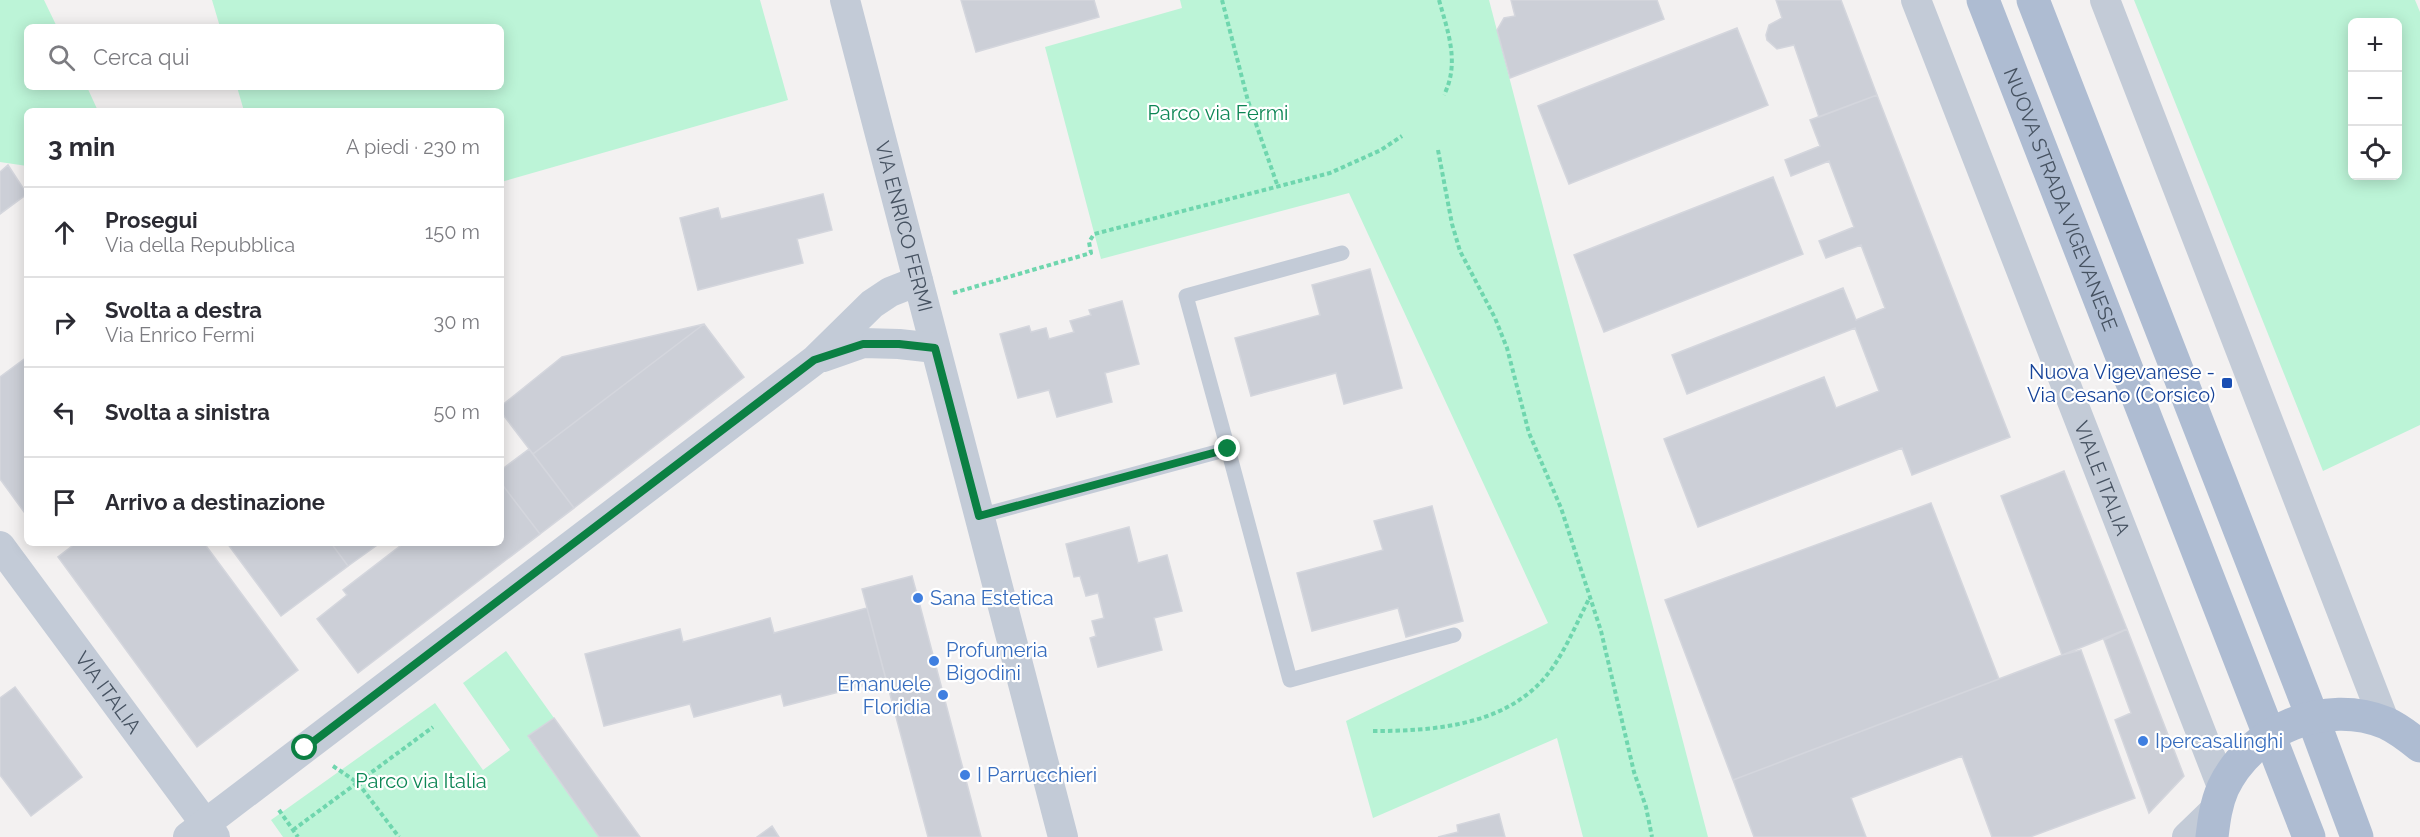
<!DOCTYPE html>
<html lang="it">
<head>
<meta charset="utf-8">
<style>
	:root { --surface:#fff; --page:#f7f7f7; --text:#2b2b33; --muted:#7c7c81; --line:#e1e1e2 }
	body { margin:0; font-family:Raleway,sans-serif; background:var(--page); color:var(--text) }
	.controls { position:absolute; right:18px; top:18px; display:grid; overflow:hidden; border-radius:9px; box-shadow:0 3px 15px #0003 }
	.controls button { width:54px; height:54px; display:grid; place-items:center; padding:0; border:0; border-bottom:2px solid var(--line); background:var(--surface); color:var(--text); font:30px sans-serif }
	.stop { position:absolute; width:18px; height:18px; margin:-14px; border:4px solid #0b8043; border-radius:50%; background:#fff }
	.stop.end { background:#0b8043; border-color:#fff; box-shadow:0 2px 6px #0008 }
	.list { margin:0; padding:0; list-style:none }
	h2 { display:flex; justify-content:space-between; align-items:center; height:78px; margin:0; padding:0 24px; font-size:26px }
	h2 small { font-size:20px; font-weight:400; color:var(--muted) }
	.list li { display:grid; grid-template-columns:39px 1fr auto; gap:18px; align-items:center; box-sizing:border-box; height:90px; padding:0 24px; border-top:2px solid var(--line) }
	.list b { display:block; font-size:22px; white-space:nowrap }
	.list p { margin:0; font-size:20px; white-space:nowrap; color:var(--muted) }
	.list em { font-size:20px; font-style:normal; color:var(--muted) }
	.icon { flex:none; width:33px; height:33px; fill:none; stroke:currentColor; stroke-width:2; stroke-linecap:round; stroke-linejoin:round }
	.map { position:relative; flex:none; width:2420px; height:837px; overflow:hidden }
	.search { position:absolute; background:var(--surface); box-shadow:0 3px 15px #0003; left:24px; top:24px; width:480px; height:66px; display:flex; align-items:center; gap:15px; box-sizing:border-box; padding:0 21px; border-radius:9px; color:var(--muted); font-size:22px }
	.panel { position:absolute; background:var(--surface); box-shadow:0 3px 15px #0003; left:24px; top:108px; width:480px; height:438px; border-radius:9px }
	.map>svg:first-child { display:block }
</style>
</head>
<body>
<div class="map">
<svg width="2420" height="837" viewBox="0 0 2420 837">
	<rect width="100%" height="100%" fill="#f3f1f1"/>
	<path fill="#bcf4d7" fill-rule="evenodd" d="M0 0H44L57 27H27V87H87L98 111H27V166L0 162Z
		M212 0H760L788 100 501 182V111H244L237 87H501V27H220Z
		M1180 0H1489L1708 837H1583L1557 738 1373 818 1346 721 1548 623 1349 193 1101 259 1045 47 1182 8Z
		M2134 0H2415L2420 12V425L2323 471ZM2398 22V176H2352V22Z
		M506 651 554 718 528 737 599 837H283L271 820 435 703 483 770 510 750 463 683Z"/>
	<path fill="#cccfd7" stroke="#d4d6dd" stroke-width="1.5" d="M961 0H1094L1099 17 976 52Z
		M1511 0H1657L1664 19 1510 78 1497 30 1504 18 1515 16Z
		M1776 0H1841L1877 95 1819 117 1794 45 1777 49 1767 40 1766 35 1769 25 1782 18Z
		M1737 28 1768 105 1569 184 1538 106Z
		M1877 95 2010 437 1912 475 1902 448 1698 527 1664 439 1824 377 1836 408 1879 391 1855 328 1687 394 1672 355 1843 288 1856 320 1885 308 1861 245 1826 258 1819 241 1854 227 1829 161 1791 176 1785 160 1820 146 1810 120Z
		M8 165 27 194 0 214V172Z
		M1773 177 1803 254 1604 332 1574 255Z
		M823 194 832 230 797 239 803 263 698 290 680 218 718 208 721 219Z
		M1370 269 1402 388 1344 404 1336 373 1251 396 1235 338 1320 315 1312 285Z
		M1122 301 1139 364 1105 373 1112 402 1057 417 1049 390 1018 398 1000 334 1029 326 1031 332 1046 328 1049 339 1074 332 1070 321 1091 315 1089 310Z
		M704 324 744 377 574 508 533 454Z
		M704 324 533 454 501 412V406L562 357Z
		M27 357V516L0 479V377Z
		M529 449 574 508 540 534 501 483V470Z
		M2064 471 2127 629 2062 655 2001 496Z
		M501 483 540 534 358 673 317 619 347 595 343 590 404 543H501Z
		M1931 503 1999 679 1733 780 1665 600Z
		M1432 506 1463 621 1406 637 1398 608 1312 631 1297 573 1383 550 1374 521Z
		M1129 527 1138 563 1167 555 1182 611 1154 618 1162 650 1098 667 1090 638 1096 636 1092 621 1104 618 1098 593 1086 596 1080 576 1074 577 1066 544Z
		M76 543H204L298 670 197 747 58 557Z
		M227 543H331L348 566 281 616Z
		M331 543H380L348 566Z
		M912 576 918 598 981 837H928L862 589Z
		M867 608 886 680 784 706 781 694 694 717 690 704 604 726 585 654 680 629 683 642 770 618 774 633Z
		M2127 629 2184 776 2149 813 2115 720 2131 713 2104 640Z
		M2081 650 2135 798 2030 837H1992L1962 756 1851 798 1866 837H1754L1733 780 2062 655Z
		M15 687 82 777 31 816 0 775V698Z
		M554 718 640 837H599L528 736Z
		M1499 814 1505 837H1438L1458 832 1457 825Z
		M772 826 779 837H757Z"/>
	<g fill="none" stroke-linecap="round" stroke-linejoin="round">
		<path stroke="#6fd6ae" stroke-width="4" stroke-dasharray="4.5 3" stroke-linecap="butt" d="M1222 0 1248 101 1278 187
			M1439 0C1448 32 1460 63 1444 95
			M1438 150 1452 224 1460 251 1495 318 1507 348 1529 433 1561 508 1601 631 1634 772 1646 807 1652 837
			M953 293 1091 253 1089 242 1094 234 1330 173 1381 150 1402 136
			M1373 731C1438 731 1513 725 1553 667 1568 645 1578 620 1590 597
			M333 766 358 783 399 837
			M279 810 298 837
			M293 830 433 727"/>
		<path stroke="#c3cbd7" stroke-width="15" d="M1228 449 1290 680 1454 635
			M979 516 1228 449 1186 296 1342 253"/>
		<g stroke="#c3cbd7" stroke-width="30">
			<path id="s1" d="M845 0 1063 837"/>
			<path id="s2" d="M1916 0 2223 789"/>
			<path d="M2105 0 2385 723"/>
			<path d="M823 357 863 343 899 344 935 348"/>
			<path id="s3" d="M0 546 215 837"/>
			<path d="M188 837 815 360 872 304 890 292 918 281"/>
			<path d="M2187 837 2216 809"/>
		</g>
		<g stroke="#aebcd2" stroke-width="33">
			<path id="s4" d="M1983 0 2309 837"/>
			<path d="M2033 0 2312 716 2357 837"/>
			<path d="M2212 837C2214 820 2216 804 2223 788 2251 729 2325 698 2386 723 2399 729 2409 737 2420 746"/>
		</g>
	</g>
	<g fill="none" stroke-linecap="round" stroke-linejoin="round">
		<path stroke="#0b8043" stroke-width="8" d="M305 748 814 360 863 344H899L935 348 979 516 1228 449"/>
	</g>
	<rect fill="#1a4fb4" stroke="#fff" stroke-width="2" x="2221" y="377" width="12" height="12" rx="3"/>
	<g fill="#3f7fe0" stroke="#fff" stroke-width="2">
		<circle cx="918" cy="598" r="6"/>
		<circle cx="934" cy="661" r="6"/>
		<circle cx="943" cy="695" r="6"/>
		<circle cx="2143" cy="741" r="6"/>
		<circle cx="965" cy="775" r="6"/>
	</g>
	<g text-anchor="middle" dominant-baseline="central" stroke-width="4.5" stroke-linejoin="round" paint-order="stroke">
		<g font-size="20" fill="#0d8655" stroke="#fff">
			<text x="1218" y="113">Parco via Fermi</text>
			<text x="421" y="781">Parco via Italia</text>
		</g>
		<g font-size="20" fill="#465261" stroke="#fff">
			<text stroke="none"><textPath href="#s4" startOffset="214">NUOVA STRADA VIGEVANESE</textPath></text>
			<text stroke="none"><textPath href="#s1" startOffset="234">VIA ENRICO FERMI</textPath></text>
			<text stroke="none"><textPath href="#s2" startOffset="513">VIALE ITALIA</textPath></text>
			<text stroke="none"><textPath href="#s3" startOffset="182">VIA ITALIA</textPath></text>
		</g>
		<g font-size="20" fill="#164399" stroke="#fff" text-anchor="end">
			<text x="2215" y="372">Nuova Vigevanese -<tspan x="2215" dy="23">Via Cesano (Corsico)</tspan></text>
		</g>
		<g font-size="20" fill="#366cbe" stroke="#fff" text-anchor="start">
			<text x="930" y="598">Sana Estetica</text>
			<text x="946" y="650">Profumeria<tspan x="946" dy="23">Bigodini</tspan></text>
			<text x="931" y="684" text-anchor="end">Emanuele<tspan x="931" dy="23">Floridia</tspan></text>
			<text x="2155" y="741">Ipercasalinghi</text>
			<text x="977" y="775">I Parrucchieri</text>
		</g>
	</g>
</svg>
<div class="controls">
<button>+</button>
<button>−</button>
<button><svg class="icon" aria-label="locate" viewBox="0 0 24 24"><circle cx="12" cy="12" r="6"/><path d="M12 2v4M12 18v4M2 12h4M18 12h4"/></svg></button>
</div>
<div class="stop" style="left:305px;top:748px"></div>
<div class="stop end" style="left:1228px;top:449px"></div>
<div class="search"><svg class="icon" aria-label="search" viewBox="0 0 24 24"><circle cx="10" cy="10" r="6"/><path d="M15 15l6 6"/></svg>Cerca qui</div>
<section class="panel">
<h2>3 min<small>A piedi · 230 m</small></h2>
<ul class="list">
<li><svg class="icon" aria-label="ahead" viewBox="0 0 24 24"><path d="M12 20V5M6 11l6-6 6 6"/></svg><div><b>Prosegui</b><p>Via della Repubblica</p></div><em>150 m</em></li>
<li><svg class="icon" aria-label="right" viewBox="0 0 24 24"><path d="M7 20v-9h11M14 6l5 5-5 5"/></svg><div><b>Svolta a destra</b><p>Via Enrico Fermi</p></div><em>30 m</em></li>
<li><svg class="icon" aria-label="left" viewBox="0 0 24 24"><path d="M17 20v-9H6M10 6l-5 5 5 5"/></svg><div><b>Svolta a sinistra</b></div><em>50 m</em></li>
<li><svg class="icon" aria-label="arrive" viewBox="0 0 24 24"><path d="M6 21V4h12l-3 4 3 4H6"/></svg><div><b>Arrivo a destinazione</b></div></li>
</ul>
</section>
</div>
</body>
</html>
